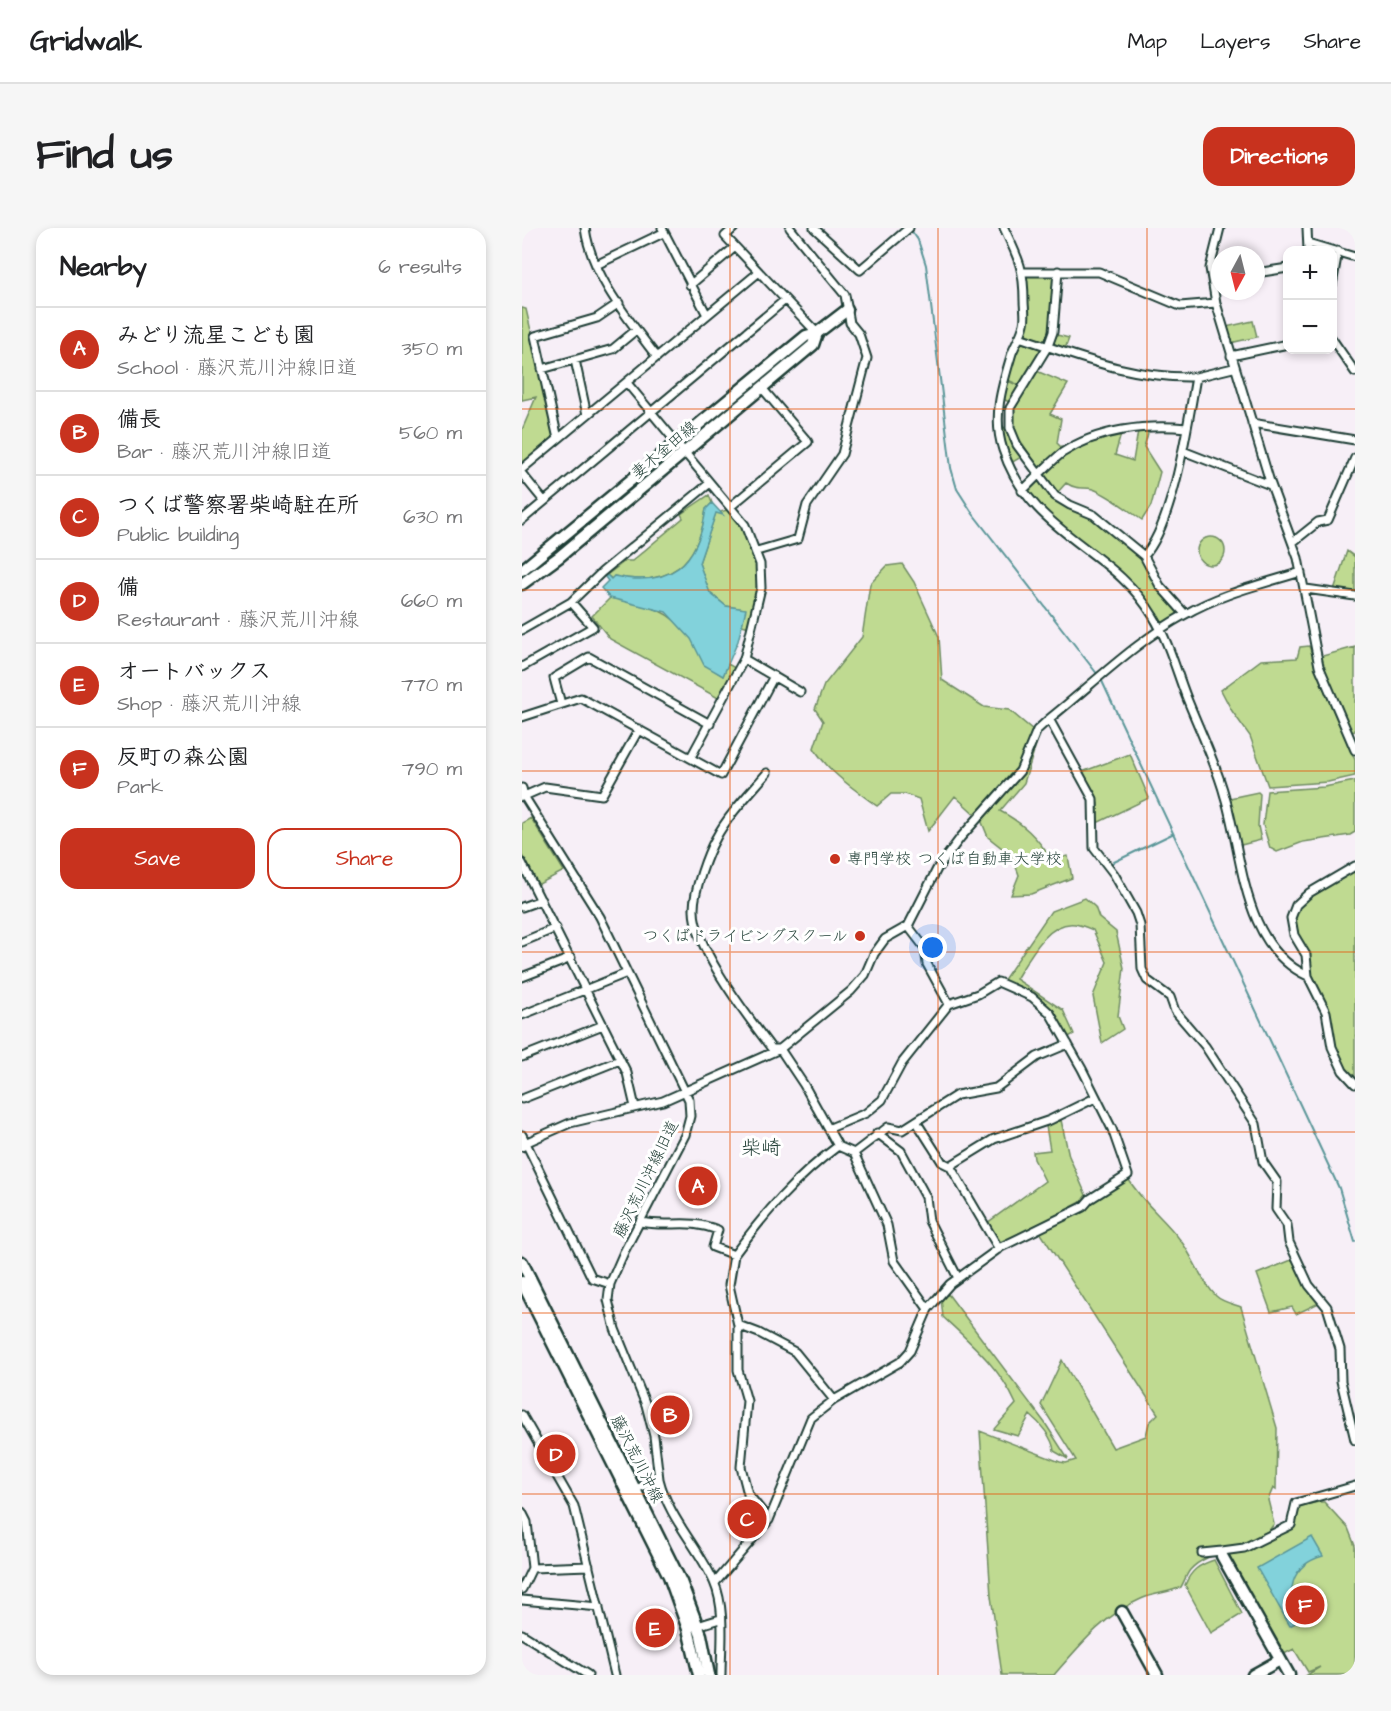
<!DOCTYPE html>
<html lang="en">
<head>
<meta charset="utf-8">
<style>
	:root { --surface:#fff; --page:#f6f6f6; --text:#202124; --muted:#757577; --line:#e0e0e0; --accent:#c8321e }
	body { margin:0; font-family:"Architects Daughter","Klee One",sans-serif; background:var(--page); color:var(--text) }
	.controls { position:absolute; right:18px; top:18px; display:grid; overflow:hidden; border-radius:12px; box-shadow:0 3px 9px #0003 }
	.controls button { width:54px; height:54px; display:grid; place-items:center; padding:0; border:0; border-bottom:2px solid var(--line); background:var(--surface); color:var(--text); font:30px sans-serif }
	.compass { position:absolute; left:689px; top:18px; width:54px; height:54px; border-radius:50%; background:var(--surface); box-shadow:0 3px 9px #0003; rotate:187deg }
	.you { position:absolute; left:411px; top:720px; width:21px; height:21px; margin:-15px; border:4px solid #fff; border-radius:50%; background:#1a73e8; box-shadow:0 0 0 9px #1a73e833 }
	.badge { display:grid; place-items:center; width:39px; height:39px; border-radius:50%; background:var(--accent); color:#fff; font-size:20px; font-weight:700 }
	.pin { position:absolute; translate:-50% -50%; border:3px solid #fff; box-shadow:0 2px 6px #0006 }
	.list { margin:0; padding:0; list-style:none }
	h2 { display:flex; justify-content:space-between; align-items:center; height:78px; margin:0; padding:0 24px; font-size:26px }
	h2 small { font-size:20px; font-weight:400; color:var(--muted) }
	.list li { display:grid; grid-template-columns:39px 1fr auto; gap:18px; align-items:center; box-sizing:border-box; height:84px; padding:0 24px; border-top:2px solid var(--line) }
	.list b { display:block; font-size:22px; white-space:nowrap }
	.list p { margin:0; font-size:20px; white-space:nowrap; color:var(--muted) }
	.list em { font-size:20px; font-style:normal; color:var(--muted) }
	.actions { display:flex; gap:12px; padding:18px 24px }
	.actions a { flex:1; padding:14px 0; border:2px solid var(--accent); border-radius:18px; text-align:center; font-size:21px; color:var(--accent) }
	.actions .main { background:var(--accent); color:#fff }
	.map { position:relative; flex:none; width:833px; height:1447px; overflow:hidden; border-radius:18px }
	header { display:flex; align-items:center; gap:36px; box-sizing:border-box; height:84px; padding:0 30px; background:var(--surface); border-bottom:2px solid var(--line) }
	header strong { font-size:28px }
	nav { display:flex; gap:33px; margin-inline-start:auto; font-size:21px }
	.intro { display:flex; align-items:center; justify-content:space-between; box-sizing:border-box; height:144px; padding:0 36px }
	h1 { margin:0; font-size:42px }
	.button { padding:15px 27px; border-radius:18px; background:var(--accent); color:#fff; font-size:21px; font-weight:700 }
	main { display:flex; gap:36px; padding:0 36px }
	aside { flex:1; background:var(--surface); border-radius:18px; box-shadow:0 3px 9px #0003 }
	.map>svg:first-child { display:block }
</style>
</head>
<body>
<header>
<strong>Gridwalk</strong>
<nav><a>Map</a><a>Layers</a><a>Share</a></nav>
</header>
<div class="intro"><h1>Find us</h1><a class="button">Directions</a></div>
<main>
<aside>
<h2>Nearby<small>6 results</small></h2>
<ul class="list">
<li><span class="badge">A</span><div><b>みどり流星こども園</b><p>School · 藤沢荒川沖線旧道</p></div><em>350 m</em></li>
<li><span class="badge">B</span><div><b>備長</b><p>Bar · 藤沢荒川沖線旧道</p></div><em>560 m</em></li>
<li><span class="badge">C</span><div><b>つくば警察署柴崎駐在所</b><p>Public building</p></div><em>630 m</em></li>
<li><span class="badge">D</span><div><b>備</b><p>Restaurant · 藤沢荒川沖線</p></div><em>660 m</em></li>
<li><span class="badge">E</span><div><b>オートバックス</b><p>Shop · 藤沢荒川沖線</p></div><em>770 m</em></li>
<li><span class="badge">F</span><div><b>反町の森公園</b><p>Park</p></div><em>790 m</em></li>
</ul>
<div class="actions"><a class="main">Save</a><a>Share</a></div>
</aside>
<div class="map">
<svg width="833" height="1447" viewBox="0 0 833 1447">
	<rect width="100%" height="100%" fill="#f7eff7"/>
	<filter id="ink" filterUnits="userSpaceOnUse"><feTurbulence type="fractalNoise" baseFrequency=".0167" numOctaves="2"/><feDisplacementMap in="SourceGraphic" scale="12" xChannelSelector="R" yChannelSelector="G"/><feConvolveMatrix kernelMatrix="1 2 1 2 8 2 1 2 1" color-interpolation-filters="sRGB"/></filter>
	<g filter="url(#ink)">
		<path fill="#bfda91" stroke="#6f8c62" stroke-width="1.5" d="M507 46 533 48 528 105 523 115 502 108 505 95 504 49Z
			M0 80 4 81 33 208 0 237V202L14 169 0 172Z
			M731 93 735 109 708 115 704 99Z
			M535 107 547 110 543 121 530 115Z
			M500 112 521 119V122L497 157 486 152 497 114Z
			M512 142 546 156 528 186 539 191 535 215 541 221 518 242 494 206 489 185Z
			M486 153 497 158 488 174 480 171Z
			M484 199 501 228 489 235 478 201Z
			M627 202 622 219 638 244 629 278 620 292C604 281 589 268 571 261 561 258 557 263 544 255L535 265 521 249C537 221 571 214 599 206L593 227 611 233 616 203Z
			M516 252 531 269 565 285 617 327 658 387 639 397 604 352 517 280 505 263Z
			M187 267 190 275 184 281C176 336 148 360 92 348L90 351 85 347 103 333H110L161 290 159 286Z
			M205 282C213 288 217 296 222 304 242 335 235 365 227 399L220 397 223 381 204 378 187 364 177 335 194 284 200 286 198 284Z
			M675 323a14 14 0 1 1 28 0a14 14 0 1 1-28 0Z
			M825 323 833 329V367L812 362Z
			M380 336 392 354 417 409 420 452 462 479 487 482 517 507 502 555 478 583C501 595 515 609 529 631L546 628 550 650 509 666 489 667 497 647 490 628 466 609 459 592 433 568 406 603 397 571 383 566H369L355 578C332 561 307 545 292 520L301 493 293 481 302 457 340 409 348 356 365 338Z
			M88 370C124 377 146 379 169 410 184 431 176 433 201 448L206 436 213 440 198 471 88 411 70 388Z
			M787 418 804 466 833 532V548L806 554 746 558 728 508 710 483 699 462 739 432 775 430 778 419Z
			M833 419V503L828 505 810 467 797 429Z
			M608 526 627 570 575 595 576 576 560 544Z
			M833 553V604L828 607 781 614 755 624 748 620 741 597 745 563 802 559Z
			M736 564 738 566 736 598 739 612 715 618 706 573 708 570Z
			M9 590 42 643 15 657 0 627V595Z
			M833 640V850C809 831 780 724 773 691 778 664 812 652 833 640Z
			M563 670 573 679 577 690 594 704 602 740 596 788 601 801 580 815 571 768 585 734 571 702C566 700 559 697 553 696 526 692 506 732 494 751L541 782 552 806 543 811 520 777 479 756 529 683Z
			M539 892 547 928 564 967 559 974 478 1016 465 995 523 953 512 931 511 924 528 922 524 898Z
			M605 949C622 977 641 989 659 1013 672 1030 678 1052 694 1068 700 1074 711 1076 719 1079L755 1200 754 1262 751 1260 746 1272 752 1296C734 1325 689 1318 668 1342 664 1347 662 1354 659 1359 646 1365 631 1365 619 1371 582 1387 558 1417 532 1447H480L469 1368 458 1203 538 1234 544 1235 554 1232 519 1177 540 1132 591 1220 624 1208 627 1195 636 1186 518 1004 561 981 571 971Z
			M772 1031 799 1074 774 1086 770 1079 749 1084 735 1046Z
			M426 1066 523 1195 546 1231 532 1223C531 1210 518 1195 508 1187L496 1208 472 1201 494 1176C478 1140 450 1116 421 1089L419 1070Z
			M797 1274H802L826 1300 833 1318V1447H785L798 1439 786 1444 772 1421 762 1426 705 1327 723 1324 772 1297 778 1278Z
			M692 1332 720 1386 689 1405 663 1357C669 1342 677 1337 692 1332Z"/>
		<path fill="#82d2db" stroke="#5a9698" stroke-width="1.5" d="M190 275 201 287 194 285 177 335 188 365 204 378 224 381 216 413 201 448 182 437 169 411 144 384 88 370 79 360 86 353 83 349 85 347 89 351 92 348C148 360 176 337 184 281Z
			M790 1309 801 1328C768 1337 763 1365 777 1393L768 1398 735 1340Z"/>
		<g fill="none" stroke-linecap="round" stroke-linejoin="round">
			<path stroke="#5a9698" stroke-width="2" d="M389 2 396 12 404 37 429 240 435 261 451 286 576 447
				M579 451 817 960 833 1014
				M588 636 650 606"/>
			<g stroke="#1f3d34" stroke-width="11">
				<path id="street" d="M63 0C69 47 107 92 135 129
					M140 0 185 87
					M212 0 203 8 295 105
					M292 0 338 42 387 0
					M482 0C496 30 502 39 502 73 502 80 504 89 502 96 500 106 494 115 490 125 480 158 470 189 481 222 509 307 591 320 631 388 646 412 654 442 664 468 677 501 694 535 703 569 721 628 720 718 786 748
					M698 0 688 40 694 75 748 254 776 330 797 438 833 522
					M785 0 786 22
					M786 15 833 29
					M74 37 141 5
					M536 43 531 104 526 118 488 180V200L495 217 533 268 548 277 572 287 622 328 638 358 663 386
					M502 44H577L658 78 694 75
					M734 45 766 40
					M168 57 213 19
					M810 57 816 23
					M497 109C555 128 611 151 674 149
					M810 111 833 144
					M709 128 766 116
					M53 132 65 187
					M20 141 91 121 114 102
					M105 155 223 297 238 336 239 360 222 431 169 529
					M730 195 833 212
					M36 211 13 108 75 90 97 75
					M661 223 748 257
					M0 241 237 44
					M0 246 22 273
					M500 263C513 251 526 236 540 225 576 201 624 196 665 200
					M208 279 286 214 240 160
					M0 292 263 72
					M771 314 796 294 806 292 833 230
					M235 323 276 311 285 277 320 226 345 130 337 106 328 95 323 67 268 0
					M622 328C652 295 666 194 674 149L711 140
					M784 361 833 368
					M0 402 49 374 80 344 188 255
					M222 431 278 464
					M0 439 71 399 49 374
					M39 476 32 450 67 429 188 496
					M0 489 59 470 199 547 252 448
					M527 491 571 571 572 620 592 646 614 685 618 697 620 741 625 752 648 769 653 783 683 818 734 896 741 934 755 954 754 981 765 997 767 1014 787 1057 805 1079 818 1121 819 1153 833 1212
					M245 545C228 565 206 587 194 610 185 626 172 662 172 681 171 719 227 790 250 821H258L282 857 316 918 332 925 366 899 380 902 435 867 474 860 515 829 546 816
					M0 560 2 568 78 689 167 872 168 888 163 907 102 1024 88 1056 86 1072 93 1101 124 1177 132 1208 137 1251 114 1261
					M0 569 23 559 80 567 117 501
					M0 635 105 845 113 879
					M833 638 787 665 774 677 769 690 772 707 784 727 786 748 804 784 810 819 821 843 833 856
					M0 679 19 672
					M386 698 403 720 405 736 427 776
					M0 714 34 700
					M0 749 49 730
					M0 787 105 745
					M0 829 81 797
					M0 871 98 832
					M394 893 420 934 428 938 477 1021
					M355 905 379 923 404 969 407 993 436 1050
					M0 907 70 1050 88 1056
					M3 915 48 895 141 873 258 821 329 763 343 747 352 726 363 711 386 698 415 641 439 609 498 543 515 502 527 491C571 456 613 414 662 387 698 366 740 356 779 344
					M332 925 365 997 372 1033 406 1081
					M428 938 472 911 528 892 573 870
					M119 994C147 1000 166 990 196 1002L191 1019 212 1027
					M216 1097 237 1105 273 1124 312 1172
					M0 1187 52 1278 93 1447
					M137 1251C147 1291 176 1318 192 1354 204 1381 199 1418 199 1447
					M0 1284 5 1294 10 1340 0 1361
					M247 1292 226 1266 219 1239 225 1173 216 1142V1097L207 1057 212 1027C243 985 274 949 316 918
					M680 1325 700 1323
					M700 1328V1323L722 1320 769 1297 774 1275 833 1258
					M10 1340 67 1338
					M193 1355 247 1292 289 1190 312 1172 378 1134 388 1123 406 1081 428 1056 479 1019 561 979 568 971 606 947 590 901 560 841 528 785 510 769 476 754 456 766 427 776 380 835 360 872 344 885 308 900
					M0 1372 77 1379
					M172 1399 198 1391
					M0 1406 66 1447"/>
			</g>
			<g stroke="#1f3d34" stroke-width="15">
				<path id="secondary" d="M0 342 284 108 295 105 325 82
					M0 356 37 329 291 117 295 105
					M0 917 3 915
					M0 1034 159 1354 179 1407 187 1447
					M0 1054 147 1348 166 1401 177 1447
					M700 1328 767 1447
					M600 1384 635 1447
					M731 1447 758 1432"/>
			</g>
			<use href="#street" stroke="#fff" stroke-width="7"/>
			<use href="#secondary" stroke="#fff" stroke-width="10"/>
		</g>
	</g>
	<path fill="none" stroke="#e8590c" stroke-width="1.5" stroke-opacity="0.55" d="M208 0V1447M416 0V1447M625 0V1447M0 181H833M0 362H833M0 543H833M0 724H833M0 904H833M0 1085H833M0 1266H833"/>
	<g fill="#c8321e" stroke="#fff" stroke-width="2">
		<circle cx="313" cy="631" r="6"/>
		<circle cx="338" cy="708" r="6"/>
	</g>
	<g text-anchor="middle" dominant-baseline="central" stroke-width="6" stroke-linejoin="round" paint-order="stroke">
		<g font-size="16" fill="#1f3d34" stroke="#fff">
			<text transform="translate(142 222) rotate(-40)">妻木金田線</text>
			<text transform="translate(124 951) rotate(-64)">藤沢荒川沖線旧道</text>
			<text transform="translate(115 1231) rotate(63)">藤沢荒川沖線</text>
		</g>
		<g font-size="16" fill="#1f3d34" stroke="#fff" text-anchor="start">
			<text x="325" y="631">専門学校 つくば自動車大学校</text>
			<text x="326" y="708" text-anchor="end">つくばドライビングスクール</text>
		</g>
		<g font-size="20" fill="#1f3d34" stroke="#fff">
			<text x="239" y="920">柴崎</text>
		</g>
	</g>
</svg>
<div class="controls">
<button>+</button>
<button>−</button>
</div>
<svg class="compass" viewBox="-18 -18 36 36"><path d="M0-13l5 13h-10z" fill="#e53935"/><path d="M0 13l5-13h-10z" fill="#757577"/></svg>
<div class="you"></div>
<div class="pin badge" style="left:176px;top:958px">A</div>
<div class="pin badge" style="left:148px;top:1187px">B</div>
<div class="pin badge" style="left:225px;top:1291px">C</div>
<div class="pin badge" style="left:34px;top:1226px">D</div>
<div class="pin badge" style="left:133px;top:1400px">E</div>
<div class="pin badge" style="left:783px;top:1377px">F</div>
</div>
</main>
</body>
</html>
